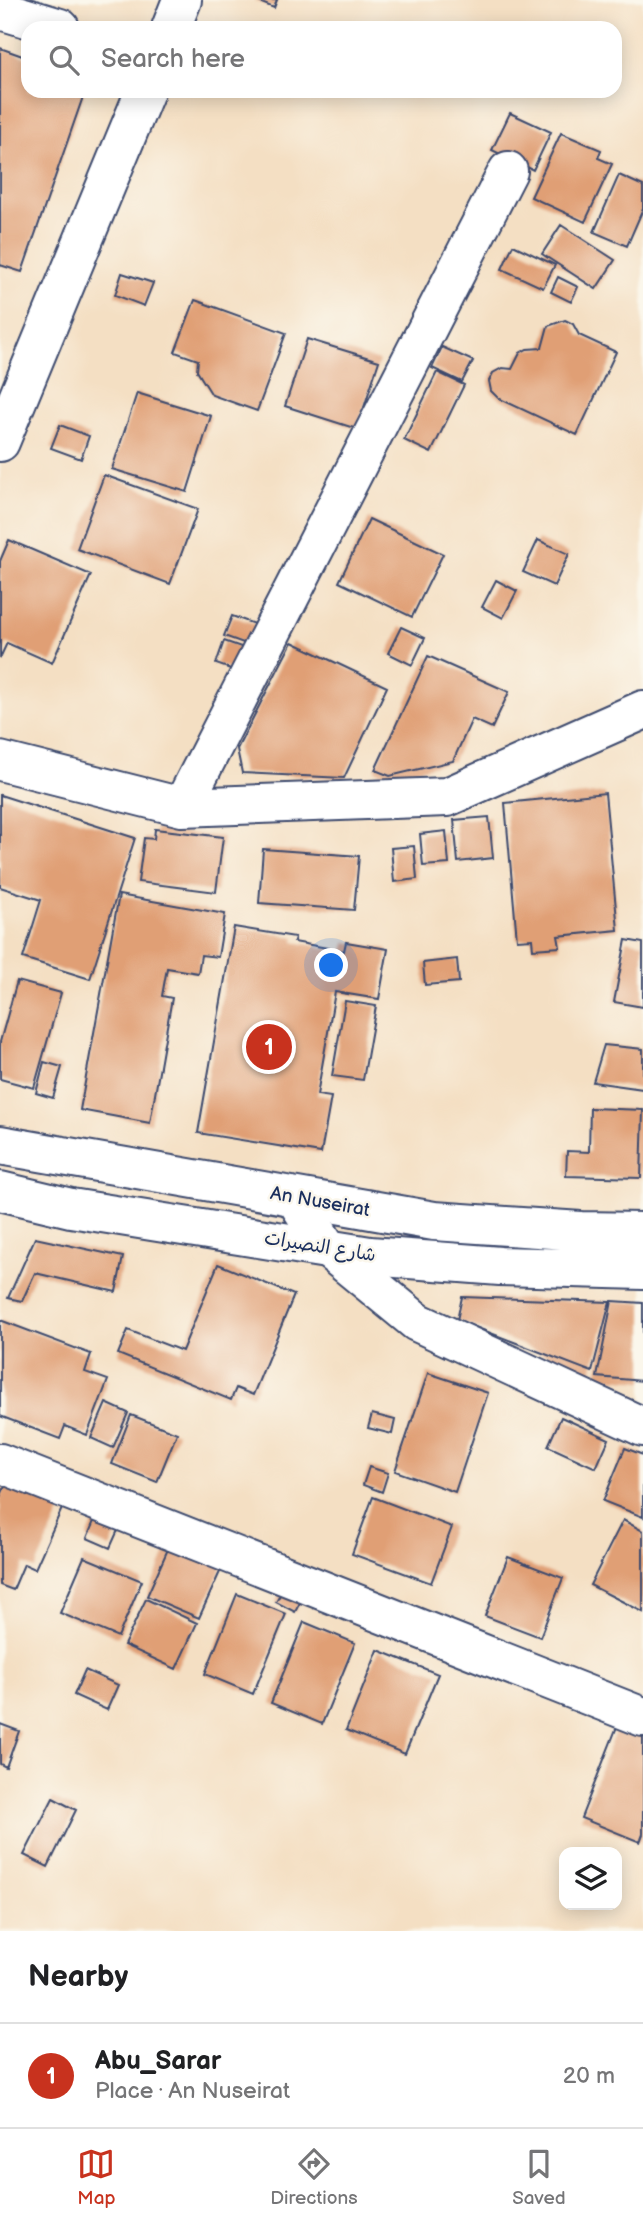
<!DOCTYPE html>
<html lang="en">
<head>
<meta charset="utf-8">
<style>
	:root { --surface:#fff; --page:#f6f6f6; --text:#202124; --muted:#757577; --line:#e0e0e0; --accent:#c8321e }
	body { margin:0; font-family:"Balsamiq Sans","Playpen Sans Arabic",sans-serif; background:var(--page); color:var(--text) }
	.controls { position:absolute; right:21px; bottom:21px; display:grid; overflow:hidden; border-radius:14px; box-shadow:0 4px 18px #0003 }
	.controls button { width:63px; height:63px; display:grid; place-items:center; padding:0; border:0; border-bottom:2px solid var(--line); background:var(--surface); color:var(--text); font:35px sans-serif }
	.you { position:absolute; left:332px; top:966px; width:24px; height:24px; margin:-18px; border:5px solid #fff; border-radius:50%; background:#1a73e8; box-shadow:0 0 0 10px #1a73e833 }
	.badge { display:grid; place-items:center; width:46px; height:46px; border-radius:50%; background:var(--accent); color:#fff; font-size:23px; font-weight:700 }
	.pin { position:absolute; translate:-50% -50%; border:4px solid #fff; box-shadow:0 2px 7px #0006 }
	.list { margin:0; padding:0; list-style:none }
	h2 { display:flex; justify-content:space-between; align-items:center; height:91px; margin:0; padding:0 28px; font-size:30px }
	h2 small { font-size:23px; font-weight:400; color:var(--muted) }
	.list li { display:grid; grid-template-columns:46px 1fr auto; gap:21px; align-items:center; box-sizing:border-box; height:105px; padding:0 28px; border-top:2px solid var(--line) }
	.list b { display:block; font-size:26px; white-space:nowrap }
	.list p { margin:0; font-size:23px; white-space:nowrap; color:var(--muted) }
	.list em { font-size:23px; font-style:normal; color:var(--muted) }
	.icon { flex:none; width:38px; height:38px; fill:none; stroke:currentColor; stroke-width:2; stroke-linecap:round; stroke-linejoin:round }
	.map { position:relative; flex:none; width:643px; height:1931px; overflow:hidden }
	.search { position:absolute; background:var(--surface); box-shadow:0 4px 18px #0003; left:21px; right:21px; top:21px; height:77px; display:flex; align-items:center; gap:18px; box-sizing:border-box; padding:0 24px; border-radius:21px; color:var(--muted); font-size:26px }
	.sheet { height:196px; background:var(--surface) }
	nav { display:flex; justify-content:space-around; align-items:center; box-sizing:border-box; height:98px; border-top:2px solid var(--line); background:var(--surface); font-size:19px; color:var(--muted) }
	nav a { display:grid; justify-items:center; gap:4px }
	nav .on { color:var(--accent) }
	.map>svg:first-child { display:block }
</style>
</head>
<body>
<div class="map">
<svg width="643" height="1931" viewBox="0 0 643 1931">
	<rect width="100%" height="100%" fill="#fbf7ec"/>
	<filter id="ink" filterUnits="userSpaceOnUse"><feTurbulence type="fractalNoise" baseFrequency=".0143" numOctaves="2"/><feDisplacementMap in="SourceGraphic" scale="14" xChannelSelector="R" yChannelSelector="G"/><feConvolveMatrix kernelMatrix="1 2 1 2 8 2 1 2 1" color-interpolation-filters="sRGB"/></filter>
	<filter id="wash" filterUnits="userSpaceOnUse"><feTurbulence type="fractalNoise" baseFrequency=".00686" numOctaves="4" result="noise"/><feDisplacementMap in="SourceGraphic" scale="28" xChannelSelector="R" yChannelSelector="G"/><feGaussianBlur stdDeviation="1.57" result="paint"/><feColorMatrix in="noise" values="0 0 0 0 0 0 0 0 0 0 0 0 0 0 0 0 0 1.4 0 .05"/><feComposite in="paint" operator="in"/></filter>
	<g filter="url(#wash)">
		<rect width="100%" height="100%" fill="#f4dfc3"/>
		<g id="blocks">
			<path fill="#e09f75" d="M254 0H277L274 8Z
				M0 48 28 58V91H85L22 272 0 265Z
				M510 113 551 132 533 170 492 150Z
				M561 133 601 150 598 158 612 164 585 222 531 197Z
				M619 175 643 186V209L627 246 594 232Z
				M561 225 615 260 596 289 542 254Z
				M513 245 555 265 543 288 502 269Z
				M122 273 153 283 144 306 115 295Z
				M558 277 578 287 571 302 551 292Z
				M195 300 286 333 257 411 212 395 197 371 198 360 175 352Z
				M565 320 573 324 579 335 616 352 577 435 498 398 491 391 489 381 493 373 502 368 512 369 520 353 527 349 542 348 548 326Z
				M307 339 379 361 357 429 285 406Z
				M442 347 473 361 462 382 432 368Z
				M437 372 464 385 431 453 404 440Z
				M137 393 211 416 187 492 112 469Z
				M60 425 89 436 81 459 51 448Z
				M104 475 198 509 170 584 77 549Z
				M369 519 443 554 412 617 339 582Z
				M9 540 91 575 52 663 7 643 0 658V561Z
				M538 540 569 554 554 586 523 572Z
				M496 580 517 591 503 618 482 607Z
				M232 616 257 625 249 645 224 636Z
				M401 627 425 638 412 665 388 653Z
				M224 641 247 649 239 672 216 664Z
				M292 642 387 687 344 778 242 773 237 749Z
				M428 656 509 692 492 728 472 719 453 761 390 776 375 770Z
				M605 793 618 930 558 936 560 947 533 949 532 939 517 940 505 803Z
				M0 795 135 838 90 979 23 958 41 900 0 887Z
				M489 817 493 858 458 862 454 820Z
				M155 829 223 837 216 892 138 882 144 838 154 839Z
				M446 831 449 864 423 866 420 834Z
				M414 846 417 879 394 882 391 848Z
				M263 849 359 856 354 910 259 903Z
				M119 895 225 914 218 957 201 955 198 973 167 968 162 996 172 998 150 1123 80 1110Z
				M234 927 295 937 294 942 344 951 346 942 388 949 379 999 335 992 317 1095 331 1097 321 1153 198 1133Z
				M626 940 643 943V1007L614 1002Z
				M457 959 459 982 425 985 423 963Z
				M17 981 61 993 34 1088 0 1079V1042Z
				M345 1001 376 1006 363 1080 332 1076Z
				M604 1045 643 1049V1089L593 1082Z
				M44 1062 62 1067 53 1098 36 1093Z
				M590 1108 643 1110 641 1178 566 1176 567 1151 589 1152Z
				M35 1238 123 1257 116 1292 35 1273 22 1301 8 1298Z
				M218 1264 294 1295 253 1395 236 1388 231 1400 118 1354 128 1330 182 1351Z
				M462 1297 610 1302 592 1372 457 1320Z
				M612 1301 643 1303V1381L597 1377Z
				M0 1320 91 1354 85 1372 108 1380 87 1435 65 1426 60 1439 0 1416Z
				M428 1373 488 1393 455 1492 395 1471Z
				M106 1403 128 1413 113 1448 91 1438Z
				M372 1414 395 1420 392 1434 368 1428Z
				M131 1415 177 1433 157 1482 112 1464Z
				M561 1417 609 1439 596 1468 548 1446Z
				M625 1448 643 1455V1517L603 1501Z
				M369 1467 388 1473 382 1492 363 1485Z
				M8 1480 64 1504 35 1569 24 1564 13 1590 0 1585V1497Z
				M373 1497 452 1527 431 1583 352 1554Z
				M99 1509 123 1519 110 1548 87 1538Z
				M623 1520 643 1531V1612L590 1585Z
				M172 1540 224 1563 199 1618 147 1596Z
				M84 1557 142 1581 118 1637 60 1613Z
				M508 1557 563 1578 540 1637 485 1616Z
				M286 1584 305 1593 295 1612 276 1602Z
				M237 1594 286 1614 253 1694 205 1674Z
				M146 1599 197 1623 176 1669 124 1645Z
				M304 1622 355 1643 322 1724 271 1703Z
				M378 1650 438 1674 405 1754 346 1730Z
				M85 1670 118 1685 107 1710 74 1695Z
				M0 1724 19 1731 6 1767 0 1764Z
				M618 1724 643 1734V1834L640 1842 581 1818Z
				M53 1798 76 1810 48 1867 24 1855Z"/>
		</g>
	</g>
	<g filter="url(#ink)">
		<use href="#blocks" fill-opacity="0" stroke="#3c496d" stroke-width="2"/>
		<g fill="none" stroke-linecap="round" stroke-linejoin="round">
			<g stroke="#3c496d" stroke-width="42">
				<path id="minor" d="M0 10 60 28
					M171 28 182 0
					M0 442 145 91
					M0 761 182 807 447 797 643 710
					M182 807 508 171
					M295 1198 328 1249 417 1322 643 1427
					M0 1463 643 1717"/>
			</g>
			<g stroke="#3c496d" stroke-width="42">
				<path id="major" d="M0 1145 434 1221 581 1231 643 1232
					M0 1191 71 1208 370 1256 500 1266 643 1270"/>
			</g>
			<use href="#minor" stroke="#fff" stroke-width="38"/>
			<use href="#major" stroke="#fff" stroke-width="38"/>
		</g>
	</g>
	<g text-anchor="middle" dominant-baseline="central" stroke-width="5" stroke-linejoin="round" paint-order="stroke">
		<g font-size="19" fill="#1b2f5e" stroke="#fbf7ec">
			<text transform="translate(320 1202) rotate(10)">An Nuseirat</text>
			<text transform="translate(320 1247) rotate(9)">شارع النصيرات</text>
		</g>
	</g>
</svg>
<div class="controls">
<button><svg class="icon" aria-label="layers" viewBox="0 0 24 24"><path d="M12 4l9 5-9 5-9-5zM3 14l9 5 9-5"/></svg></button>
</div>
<div class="you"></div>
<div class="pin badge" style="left:269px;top:1047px">1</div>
<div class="search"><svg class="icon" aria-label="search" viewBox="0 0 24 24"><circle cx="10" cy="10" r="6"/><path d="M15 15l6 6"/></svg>Search here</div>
</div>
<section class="sheet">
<h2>Nearby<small></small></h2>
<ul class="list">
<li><span class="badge">1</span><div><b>Abu_Sarar</b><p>Place · An Nuseirat</p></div><em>20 m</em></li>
</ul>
</section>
<nav>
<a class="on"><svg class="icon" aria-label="map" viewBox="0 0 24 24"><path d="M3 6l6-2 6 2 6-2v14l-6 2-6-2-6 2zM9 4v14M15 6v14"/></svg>Map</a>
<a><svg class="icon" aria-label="directions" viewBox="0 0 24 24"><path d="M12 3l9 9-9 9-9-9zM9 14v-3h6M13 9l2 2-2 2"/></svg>Directions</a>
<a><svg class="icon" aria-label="saved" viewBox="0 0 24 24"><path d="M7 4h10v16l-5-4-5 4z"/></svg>Saved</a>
</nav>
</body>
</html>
